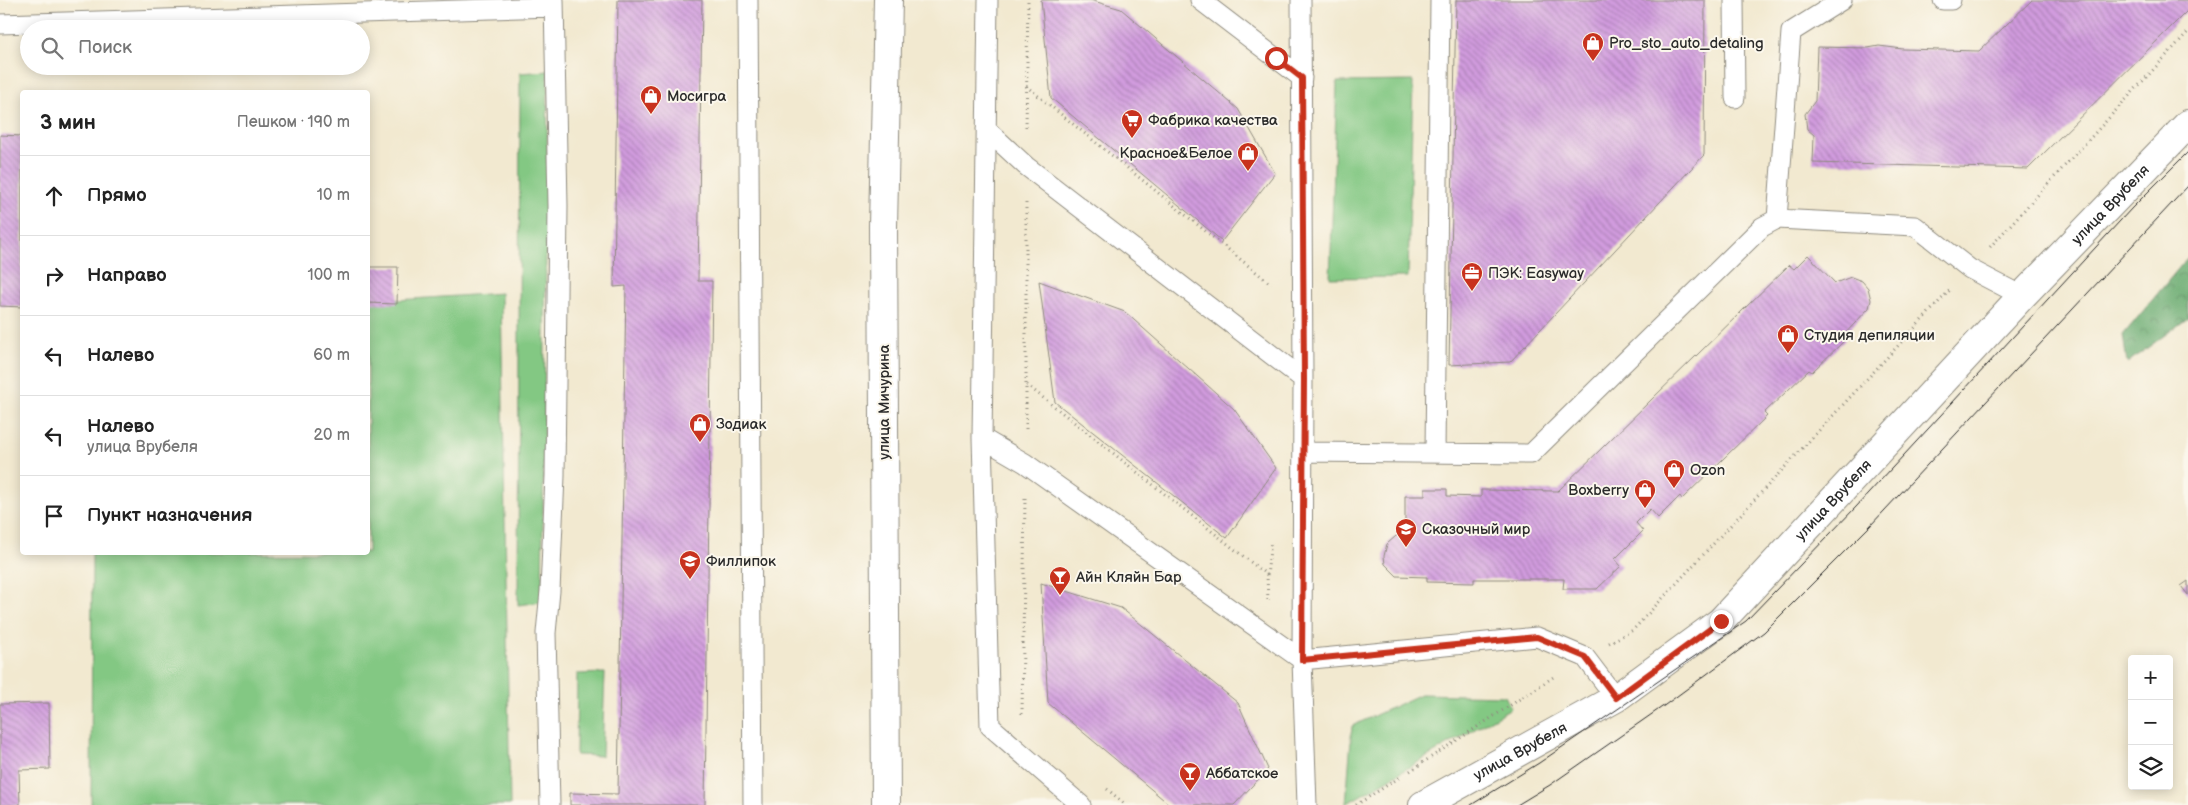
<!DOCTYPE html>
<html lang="ru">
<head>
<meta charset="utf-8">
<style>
	:root { --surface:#fff; --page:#f6f6f6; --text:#222; --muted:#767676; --line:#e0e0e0 }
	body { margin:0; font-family:"Balsamiq Sans",sans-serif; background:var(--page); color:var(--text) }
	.controls { position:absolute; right:15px; bottom:15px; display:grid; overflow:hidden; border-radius:5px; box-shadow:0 2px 12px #0003 }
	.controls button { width:45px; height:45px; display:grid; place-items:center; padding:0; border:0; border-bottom:1px solid var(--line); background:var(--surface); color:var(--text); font:25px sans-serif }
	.stop { position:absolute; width:15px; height:15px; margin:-11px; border:4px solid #c8321e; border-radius:50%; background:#fff }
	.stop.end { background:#c8321e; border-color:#fff; box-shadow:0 1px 5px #0008 }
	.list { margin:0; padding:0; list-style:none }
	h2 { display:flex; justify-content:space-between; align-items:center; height:65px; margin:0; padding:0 20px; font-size:21px }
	h2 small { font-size:16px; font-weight:400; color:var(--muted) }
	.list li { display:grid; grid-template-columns:32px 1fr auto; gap:15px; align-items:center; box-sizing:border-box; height:80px; padding:0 20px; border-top:1px solid var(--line) }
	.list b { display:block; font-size:19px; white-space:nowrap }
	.list p { margin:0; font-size:16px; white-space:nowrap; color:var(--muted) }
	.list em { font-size:16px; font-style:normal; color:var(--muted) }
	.icon { flex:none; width:28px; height:28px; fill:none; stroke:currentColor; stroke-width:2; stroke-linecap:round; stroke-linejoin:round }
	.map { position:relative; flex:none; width:2188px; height:805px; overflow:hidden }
	.search { position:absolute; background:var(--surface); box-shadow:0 2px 12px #0003; left:20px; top:20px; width:350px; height:55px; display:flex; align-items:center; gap:12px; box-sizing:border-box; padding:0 18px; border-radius:28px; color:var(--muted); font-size:19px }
	.panel { position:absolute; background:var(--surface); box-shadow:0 2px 12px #0003; left:20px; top:90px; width:350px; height:465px; border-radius:5px }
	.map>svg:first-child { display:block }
</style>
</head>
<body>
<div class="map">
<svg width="2188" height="805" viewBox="0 0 2188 805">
	<defs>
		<pattern id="forest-crowns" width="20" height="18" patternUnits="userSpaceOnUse" patternTransform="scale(1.25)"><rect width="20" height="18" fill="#6aac71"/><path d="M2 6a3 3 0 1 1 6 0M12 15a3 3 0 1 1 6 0" fill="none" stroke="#578c5d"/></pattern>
		<pattern id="building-back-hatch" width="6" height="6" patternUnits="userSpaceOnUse" patternTransform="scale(1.25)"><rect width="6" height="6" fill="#d19bde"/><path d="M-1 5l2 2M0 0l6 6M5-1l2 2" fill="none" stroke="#aa7fb4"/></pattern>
	</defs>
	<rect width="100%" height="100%" fill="#fbf7ec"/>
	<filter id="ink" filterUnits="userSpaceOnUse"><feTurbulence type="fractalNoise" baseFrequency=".02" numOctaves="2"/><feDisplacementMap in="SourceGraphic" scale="10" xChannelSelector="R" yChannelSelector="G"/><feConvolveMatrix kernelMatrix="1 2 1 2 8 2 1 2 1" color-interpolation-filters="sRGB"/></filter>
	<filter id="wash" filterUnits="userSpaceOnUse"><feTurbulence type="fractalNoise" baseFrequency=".0096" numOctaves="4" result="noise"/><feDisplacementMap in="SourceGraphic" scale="20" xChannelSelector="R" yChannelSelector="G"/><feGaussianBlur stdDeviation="1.12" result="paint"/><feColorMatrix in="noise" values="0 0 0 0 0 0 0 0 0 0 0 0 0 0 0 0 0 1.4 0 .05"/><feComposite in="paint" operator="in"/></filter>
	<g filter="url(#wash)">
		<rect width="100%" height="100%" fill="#f2e9d0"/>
		<path fill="#83c883" stroke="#577a57" d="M548 71 542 602 518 605 520 73Z
			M1413 81 1408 277 1330 278 1337 82Z
			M501 293 510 805H91L92 553 368 552V302Z
			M605 673 602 756 576 755 577 674Z
			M1421 694 1505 696 1511 708 1346 804 1352 726Z"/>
		<path fill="url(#forest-crowns)" stroke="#4a6c4e" d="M2188 257V318L2127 363 2123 335Z"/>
		<g id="blocks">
			<path fill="url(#building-back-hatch)" d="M618 0H702L698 281H712L705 805H570V793L618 794 626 286 614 287Z
				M1041 0H1090L1121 9 1238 109 1275 173 1222 241 1051 98Z
				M1456 0H1705L1704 155 1510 362 1449 365Z
				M2032 0H2188V10L2028 169 1813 163 1814 135 1807 129 1805 114 1815 101 1817 47 1868 48 1879 46 1903 49 1979 51Z
				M0 135 22 136V307L0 306Z
				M1808 255 1835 283 1851 277 1862 281 1868 288 1871 300 1869 308 1842 337 1845 340 1812 372 1809 370 1764 413 1767 416 1682 499 1680 496 1658 518 1650 509 1636 523 1643 531 1615 559 1621 566 1597 589H1563L1564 579H1474V583L1427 582V577L1397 576 1385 564 1384 556 1387 544 1396 536 1405 534V496H1425V489H1447V496L1481 497V490L1558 491 1789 265 1794 269Z
				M368 267H398L397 304 368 303Z
				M1039 281 1125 312 1234 409 1276 468 1227 538 1055 402Z
				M2188 581V595L2181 586Z
				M1041 583 1121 608 1238 703 1268 769 1234 805H1170L1048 703Z
				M49 703 50 769 19 770 20 805H0V704Z"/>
		</g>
	</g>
	<g filter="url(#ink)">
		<use href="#blocks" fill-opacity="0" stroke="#8e8a7e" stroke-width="1"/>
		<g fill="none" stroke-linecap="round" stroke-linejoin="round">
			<g stroke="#8e8a7e" stroke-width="21">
				<path id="lane" d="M748 0 753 805
					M988 0 982 438 990 726 1081 805
					M1200 0 1302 78
					M1301 0 1303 379 1302 660 1307 805
					M1734 0 1735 98
					M1943 0H1951
					M0 24 554 7
					M986 129 1026 166 1303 379
					M1777 219 1791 32 1842 0
					M982 438 1025 463 1302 660 1537 637 1585 657 1616 698
					M1303 452 1531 454 1762 227 1777 219 1915 226 1970 269 2022 296
					M1435 452 1440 0
					M550 805 546 633 550 591 555 476 558 206 554 0"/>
			</g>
			<g stroke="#8e8a7e" stroke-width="30">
				<g id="street">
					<path d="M886 805 883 226 888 0"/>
					<path id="s1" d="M1423 805 1616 698 1721 621 2022 296 2188 124"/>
				</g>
			</g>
			<path stroke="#8e8a7e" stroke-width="3" stroke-dasharray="1 4" stroke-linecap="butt" d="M1026 86 1271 284
				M1026 127 1028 0
				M1990 247 2188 32
				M1027 385 1267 575
				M1026 429V203
				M1268 600 1267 576 1271 541
				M1609 643 1633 630 1950 290
				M1022 714 1025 498
				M1410 771 1555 676
				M1107 789 1126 805
				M1356 805 1402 776"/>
			<use href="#lane" stroke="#fff" stroke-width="19"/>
			<use href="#street" stroke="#fff" stroke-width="28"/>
			<path stroke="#2b2b2b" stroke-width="1" d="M1471 805 1539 763 1746 621 1856 507 2132 208 2188 152
				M1517 805 1550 785 1665 705 1764 632 1870 526 2188 186"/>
		</g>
	</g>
	<g fill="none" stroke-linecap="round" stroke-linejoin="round" filter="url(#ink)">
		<path stroke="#c8321e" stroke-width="6" d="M1276 58 1302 78 1304 379 1302 660 1537 637 1585 657 1616 698 1721 621"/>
	</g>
	<defs>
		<g id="shop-pin" transform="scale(1.125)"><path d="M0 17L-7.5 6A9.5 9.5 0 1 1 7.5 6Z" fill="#c8321e" stroke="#fbf7ec"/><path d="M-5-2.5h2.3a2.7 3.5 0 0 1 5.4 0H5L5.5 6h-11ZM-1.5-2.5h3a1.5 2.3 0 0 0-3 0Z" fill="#fff"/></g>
		<g id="supermarket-pin" transform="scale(1.125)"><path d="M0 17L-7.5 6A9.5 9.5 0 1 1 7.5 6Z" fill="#c8321e" stroke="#fbf7ec"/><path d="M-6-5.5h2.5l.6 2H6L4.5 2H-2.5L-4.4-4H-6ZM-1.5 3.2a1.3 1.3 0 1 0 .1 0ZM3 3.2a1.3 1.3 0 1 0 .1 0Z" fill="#fff"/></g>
		<g id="office-pin" transform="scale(1.125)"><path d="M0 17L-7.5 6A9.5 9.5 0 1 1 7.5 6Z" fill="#c8321e" stroke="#fbf7ec"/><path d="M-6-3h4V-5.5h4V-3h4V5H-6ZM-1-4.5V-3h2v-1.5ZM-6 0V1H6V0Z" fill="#fff"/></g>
		<g id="school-pin" transform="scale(1.125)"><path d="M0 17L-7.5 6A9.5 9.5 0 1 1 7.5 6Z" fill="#c8321e" stroke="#fbf7ec"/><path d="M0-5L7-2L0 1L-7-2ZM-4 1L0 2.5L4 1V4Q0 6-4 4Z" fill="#fff"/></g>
		<g id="bar-pin" transform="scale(1.125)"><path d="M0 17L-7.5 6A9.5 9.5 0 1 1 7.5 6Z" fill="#c8321e" stroke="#fbf7ec"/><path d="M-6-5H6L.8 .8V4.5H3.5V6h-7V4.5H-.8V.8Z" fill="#fff"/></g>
	</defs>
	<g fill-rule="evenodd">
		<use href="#shop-pin" x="1593" y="43"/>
		<use href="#shop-pin" x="651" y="96"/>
		<use href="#supermarket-pin" x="1132" y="120"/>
		<use href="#shop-pin" x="1248" y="153"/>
		<use href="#office-pin" x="1472" y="273"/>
		<use href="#shop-pin" x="1788" y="335"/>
		<use href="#shop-pin" x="700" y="424"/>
		<use href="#shop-pin" x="1674" y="470"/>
		<use href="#shop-pin" x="1645" y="490"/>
		<use href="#school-pin" x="1406" y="529"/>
		<use href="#school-pin" x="690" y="561"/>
		<use href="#bar-pin" x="1060" y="577"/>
		<use href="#bar-pin" x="1190" y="773"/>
	</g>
	<g text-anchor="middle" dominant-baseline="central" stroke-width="4" stroke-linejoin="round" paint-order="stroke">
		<g font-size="15" fill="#2b2b2b" stroke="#fbf7ec" text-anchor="start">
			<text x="1609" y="43">Pro_sto_auto_detaling</text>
			<text x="667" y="96">Мосигра</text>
			<text x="1148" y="120">Фабрика качества</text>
			<text x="1232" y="153" text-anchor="end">Красное&amp;Белое</text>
			<text x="1488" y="273">ПЭК: Easyway</text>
			<text x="1804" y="335">Студия депиляции</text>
			<text x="716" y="424">Зодиак</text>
			<text x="1690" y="470">Ozon</text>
			<text x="1629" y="490" text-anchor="end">Boxberry</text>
			<text x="1422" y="529">Сказочный мир</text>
			<text x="706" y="561">Филлипок</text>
			<text x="1076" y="577">Айн Кляйн Бар</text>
			<text x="1206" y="773">Аббатское</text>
		</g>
		<g font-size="15" fill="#2b2b2b" stroke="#fbf7ec">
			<text stroke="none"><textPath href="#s1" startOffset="921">улица Врубеля</textPath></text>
			<text transform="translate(884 402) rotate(-90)">улица Мичурина</text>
			<text stroke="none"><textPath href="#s1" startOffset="516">улица Врубеля</textPath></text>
			<text stroke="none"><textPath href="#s1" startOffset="111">улица Врубеля</textPath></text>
		</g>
	</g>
</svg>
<div class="controls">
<button>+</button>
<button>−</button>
<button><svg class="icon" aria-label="layers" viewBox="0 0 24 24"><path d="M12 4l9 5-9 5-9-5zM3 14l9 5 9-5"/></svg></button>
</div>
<div class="stop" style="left:1276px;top:58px"></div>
<div class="stop end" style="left:1721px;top:621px"></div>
<div class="search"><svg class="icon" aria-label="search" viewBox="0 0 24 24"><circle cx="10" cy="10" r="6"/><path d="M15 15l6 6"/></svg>Поиск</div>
<section class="panel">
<h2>3 мин<small>Пешком · 190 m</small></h2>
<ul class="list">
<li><svg class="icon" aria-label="ahead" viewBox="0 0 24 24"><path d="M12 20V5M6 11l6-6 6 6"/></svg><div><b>Прямо</b></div><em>10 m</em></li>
<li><svg class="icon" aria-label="right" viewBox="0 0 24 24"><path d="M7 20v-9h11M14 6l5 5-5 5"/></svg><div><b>Направо</b></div><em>100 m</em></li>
<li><svg class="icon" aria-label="left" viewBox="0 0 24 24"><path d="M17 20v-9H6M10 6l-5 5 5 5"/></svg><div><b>Налево</b></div><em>60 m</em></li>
<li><svg class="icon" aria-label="left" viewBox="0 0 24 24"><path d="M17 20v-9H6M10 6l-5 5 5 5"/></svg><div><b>Налево</b><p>улица Врубеля</p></div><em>20 m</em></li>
<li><svg class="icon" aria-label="arrive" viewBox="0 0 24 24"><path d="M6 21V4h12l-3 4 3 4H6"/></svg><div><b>Пункт назначения</b></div></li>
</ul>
</section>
</div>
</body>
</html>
